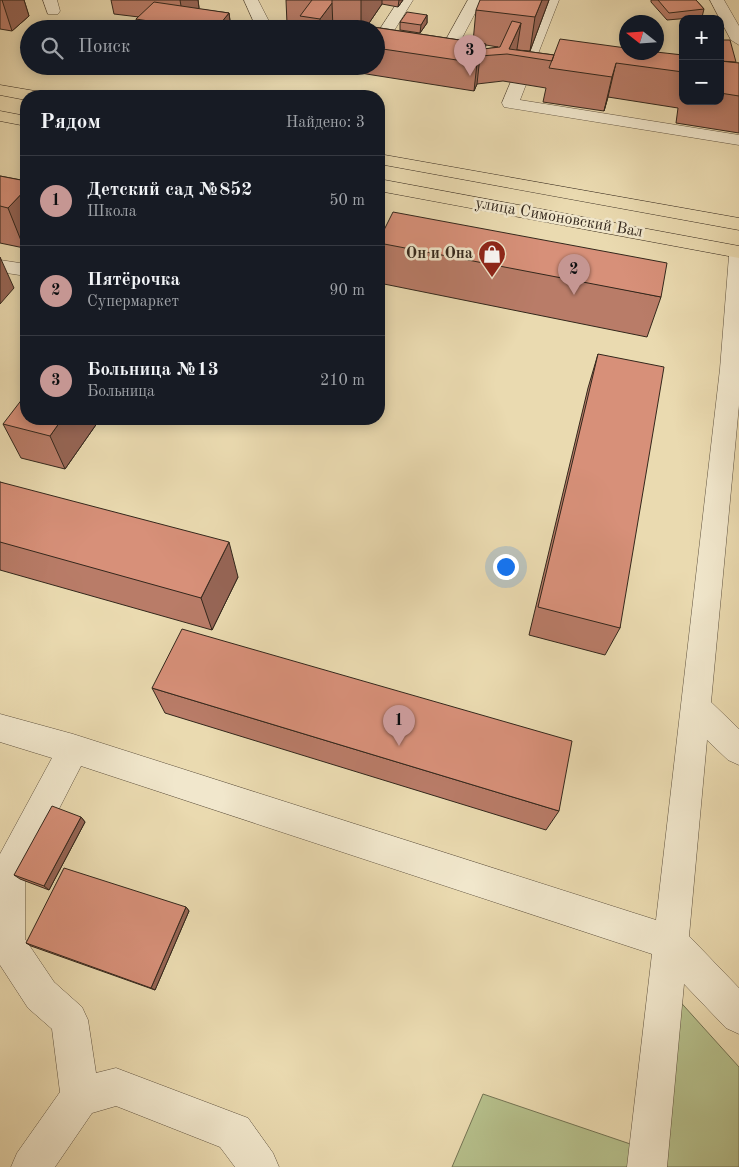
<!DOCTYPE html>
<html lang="ru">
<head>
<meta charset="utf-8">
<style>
	:root { --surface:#171b24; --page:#20242c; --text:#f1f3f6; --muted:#9ea1a6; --line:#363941; --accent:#c59692 }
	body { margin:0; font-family:"Old Standard TT",serif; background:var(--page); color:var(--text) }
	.controls { position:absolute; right:15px; top:15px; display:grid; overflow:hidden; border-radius:10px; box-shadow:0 2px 12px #0003 }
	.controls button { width:45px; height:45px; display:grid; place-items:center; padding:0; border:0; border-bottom:1px solid var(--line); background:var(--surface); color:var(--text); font:25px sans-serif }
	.compass { position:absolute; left:619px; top:15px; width:45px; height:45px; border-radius:50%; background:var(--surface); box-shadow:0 2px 12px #0003; rotate:287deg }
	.you { position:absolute; left:505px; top:566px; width:18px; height:18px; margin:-12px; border:4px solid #fff; border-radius:50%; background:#1a73e8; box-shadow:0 0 0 8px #1a73e833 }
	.badge { display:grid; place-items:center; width:32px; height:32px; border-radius:50%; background:var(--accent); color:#111; font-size:16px; font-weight:700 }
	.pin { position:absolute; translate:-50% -41px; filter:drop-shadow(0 1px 2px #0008) }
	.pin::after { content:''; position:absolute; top:26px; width:18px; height:15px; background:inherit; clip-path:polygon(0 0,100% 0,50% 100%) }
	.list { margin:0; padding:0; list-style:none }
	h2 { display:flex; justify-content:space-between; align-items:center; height:65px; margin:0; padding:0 20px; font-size:21px }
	h2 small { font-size:16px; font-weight:400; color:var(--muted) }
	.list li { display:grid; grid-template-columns:32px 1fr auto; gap:15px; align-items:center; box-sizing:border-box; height:90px; padding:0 20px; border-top:1px solid var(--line) }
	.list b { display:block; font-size:19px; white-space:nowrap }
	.list p { margin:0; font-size:16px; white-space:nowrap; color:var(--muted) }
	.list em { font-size:16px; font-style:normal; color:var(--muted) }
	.icon { flex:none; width:28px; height:28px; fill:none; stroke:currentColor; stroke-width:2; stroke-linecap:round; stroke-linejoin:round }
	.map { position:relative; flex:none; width:739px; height:1167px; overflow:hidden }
	.search { position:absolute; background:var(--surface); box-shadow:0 2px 12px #0003; left:20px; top:20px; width:365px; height:55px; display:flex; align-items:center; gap:12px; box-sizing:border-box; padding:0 18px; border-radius:28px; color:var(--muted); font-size:19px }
	.panel { position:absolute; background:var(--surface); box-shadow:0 2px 12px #0003; left:20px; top:90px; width:365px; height:335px; border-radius:20px }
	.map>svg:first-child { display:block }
</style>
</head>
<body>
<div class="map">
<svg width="739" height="1167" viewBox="0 0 739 1167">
	<rect width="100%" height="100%" fill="#eadab0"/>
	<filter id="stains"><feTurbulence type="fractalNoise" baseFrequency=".004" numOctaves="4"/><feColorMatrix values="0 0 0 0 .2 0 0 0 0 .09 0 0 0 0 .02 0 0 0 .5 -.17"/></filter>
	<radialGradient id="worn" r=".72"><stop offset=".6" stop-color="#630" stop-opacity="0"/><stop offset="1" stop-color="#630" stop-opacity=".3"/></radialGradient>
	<path fill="#b6c08c" stroke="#747454" d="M666 986 739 1067V1167H452L483 1094 648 1150Z"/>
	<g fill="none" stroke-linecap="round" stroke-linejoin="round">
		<g stroke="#615441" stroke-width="1">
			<path id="minor" d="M43 0H57L60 11 58 14H48Z
				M244 0H258L273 29H257Z
				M399 0H413L384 47 376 48V35Z
				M468 0H482L452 57H440L438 54Z
				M545 0H559L520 100 739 135V145L504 107 502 103Z
				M710 0H724L739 26V45L731 40Z
				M739 250V405L711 702 739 729V765L728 760 707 740 689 936 739 988V1034L726 1028 684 984 667 1167H627L652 954 81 766 25 875V939L54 982 82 1007 88 1020 96 1073 116 1068 248 1118 273 1153 279 1167H235L220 1147 116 1106 92 1113 55 1167H11L17 1153 60 1092 52 1029 28 1008 0 965V854L52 758 0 742V714L73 734 656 920 720 369 729 256 732 252Z
				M0 260 26 264V276L0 272Z"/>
		</g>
		<g stroke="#33271c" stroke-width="1">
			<path id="major" d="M0 85 41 92 43 96H26V100L0 95Z
				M0 111 26 116V126L0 121Z
				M379 154 739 218V230L379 164Z
				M379 179 739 246V258L379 191Z"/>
		</g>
		<use href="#minor" fill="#f1e7cc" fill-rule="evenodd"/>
		<use href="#major" fill="#eadab0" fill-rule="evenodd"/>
	</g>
	<path fill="#b97c68" stroke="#33271c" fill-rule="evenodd" d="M0 0H24L29 16 12 31 0 29Z
		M111 0H198L199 8 198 9 229 13 231 29H138L136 19 139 17 114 14Z
		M286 0H403L398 7 382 4 367 26 473 42 476 10 549 0 530 51 517 50 554 55H683V101H720V40L736 63H739V133L676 123 678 108 608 97 604 111 543 102 546 88 503 81 477 84 474 91 322 67 376 66V29H301V26L287 24ZM486 45 498 47 485 49Z
		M651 0H696L704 9 702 17 667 20 651 2Z
		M427 15V23L420 33 400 30V22Z
		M199 66H222L219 69Z
		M0 176 26 181V246L24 248 0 243Z
		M379 240 661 297 647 337 379 283Z
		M598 354 620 628 605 655 529 635 588 388Z
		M100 419 65 469 21 458 3 424Z
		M0 482 238 577 212 630 0 570Z
		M152 688 559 811 546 830 165 713Z
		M81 817 85 822 49 890 20 879 14 875Z
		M186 907 189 911 155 990 31 946 26 943Z"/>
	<path fill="#966555" stroke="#33271c" d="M2 0H24L29 16 12 31Z
		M180 0H198L199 8 184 24Z
		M361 0H382V4L365 29H361Z
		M399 0H403L398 7Z
		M542 0H549L530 51 535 17Z
		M332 3 333 29H321L320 19Z
		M229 13 231 29H216Z
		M427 15V23L420 33 421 25Z
		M521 23 517 49 514 55 509 49Z
		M480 56 477 84 474 91 477 63Z
		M616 63 608 97 604 111 612 77Z
		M26 189V246L24 248 8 208Z
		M0 257 14 288 0 304Z
		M62 419H100L65 469 50 436Z
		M229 542 238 577 212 630 201 598Z
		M81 817 85 822 49 890 44 886Z
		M186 907 189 911 155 990 151 988Z"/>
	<path fill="#d79079" stroke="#33271c" d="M312 0H332V3L320 19 300 16Z
		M480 0H542L535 17 476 10Z
		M658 0H696L704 9 669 13Z
		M154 2 229 13 216 29H199L136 19Z
		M407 12 427 15 421 25 400 22Z
		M333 21 486 44 483 49 500 47 512 21 521 23 509 49 554 55 552 61 507 54 480 56 477 63 376 48V29H328Z
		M560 39 626 48V52H656L683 55V72L616 63 612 77 549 68Z
		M720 40H730L736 62 720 61Z
		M720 61 739 63V96L720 93Z
		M0 176 26 181V189L8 208 0 206Z
		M393 212 667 263 661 297 379 243V240Z
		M598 354 664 367 620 628 538 607Z
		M26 394V419H62L50 436 3 424Z
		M0 482 229 542 201 598 0 542Z
		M182 629 572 741 559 811 152 688Z
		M52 806 81 817 44 886 14 875Z
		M64 868 186 907 151 988 26 943Z"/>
	<defs>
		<g id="shop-pin" transform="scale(1.4375)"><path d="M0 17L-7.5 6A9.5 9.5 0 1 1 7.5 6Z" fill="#8f2418" stroke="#f1e7cc"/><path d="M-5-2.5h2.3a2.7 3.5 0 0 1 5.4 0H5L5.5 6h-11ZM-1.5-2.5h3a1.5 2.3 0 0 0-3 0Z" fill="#fff"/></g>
	</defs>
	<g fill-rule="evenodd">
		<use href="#shop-pin" x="492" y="254"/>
	</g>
	<g text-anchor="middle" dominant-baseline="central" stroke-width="5" stroke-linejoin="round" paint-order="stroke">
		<g font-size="16" fill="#33271c" stroke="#f1e7cc">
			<text transform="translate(559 218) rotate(10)">улица Симоновский Вал</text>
		</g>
		<g font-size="16" font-weight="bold" fill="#33271c" stroke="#f1e7cc" text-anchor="end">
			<text x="473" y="254">Он и Она</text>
		</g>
	</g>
	<rect width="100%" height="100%" filter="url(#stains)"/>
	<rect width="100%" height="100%" fill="url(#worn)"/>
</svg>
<div class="controls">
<button>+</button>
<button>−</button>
</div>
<svg class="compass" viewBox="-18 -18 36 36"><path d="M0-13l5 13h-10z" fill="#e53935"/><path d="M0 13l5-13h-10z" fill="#9ea1a6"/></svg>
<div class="you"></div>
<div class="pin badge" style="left:399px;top:746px">1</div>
<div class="pin badge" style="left:574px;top:295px">2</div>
<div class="pin badge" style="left:470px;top:76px">3</div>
<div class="search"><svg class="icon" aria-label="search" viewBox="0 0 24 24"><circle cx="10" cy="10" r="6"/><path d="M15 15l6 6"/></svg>Поиск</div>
<section class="panel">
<h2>Рядом<small>Найдено: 3</small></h2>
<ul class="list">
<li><span class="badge">1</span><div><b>Детский сад №852</b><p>Школа</p></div><em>50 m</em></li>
<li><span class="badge">2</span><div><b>Пятёрочка</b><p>Супермаркет</p></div><em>90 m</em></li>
<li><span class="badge">3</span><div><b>Больница №13</b><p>Больница</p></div><em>210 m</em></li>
</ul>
</section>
</div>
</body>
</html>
